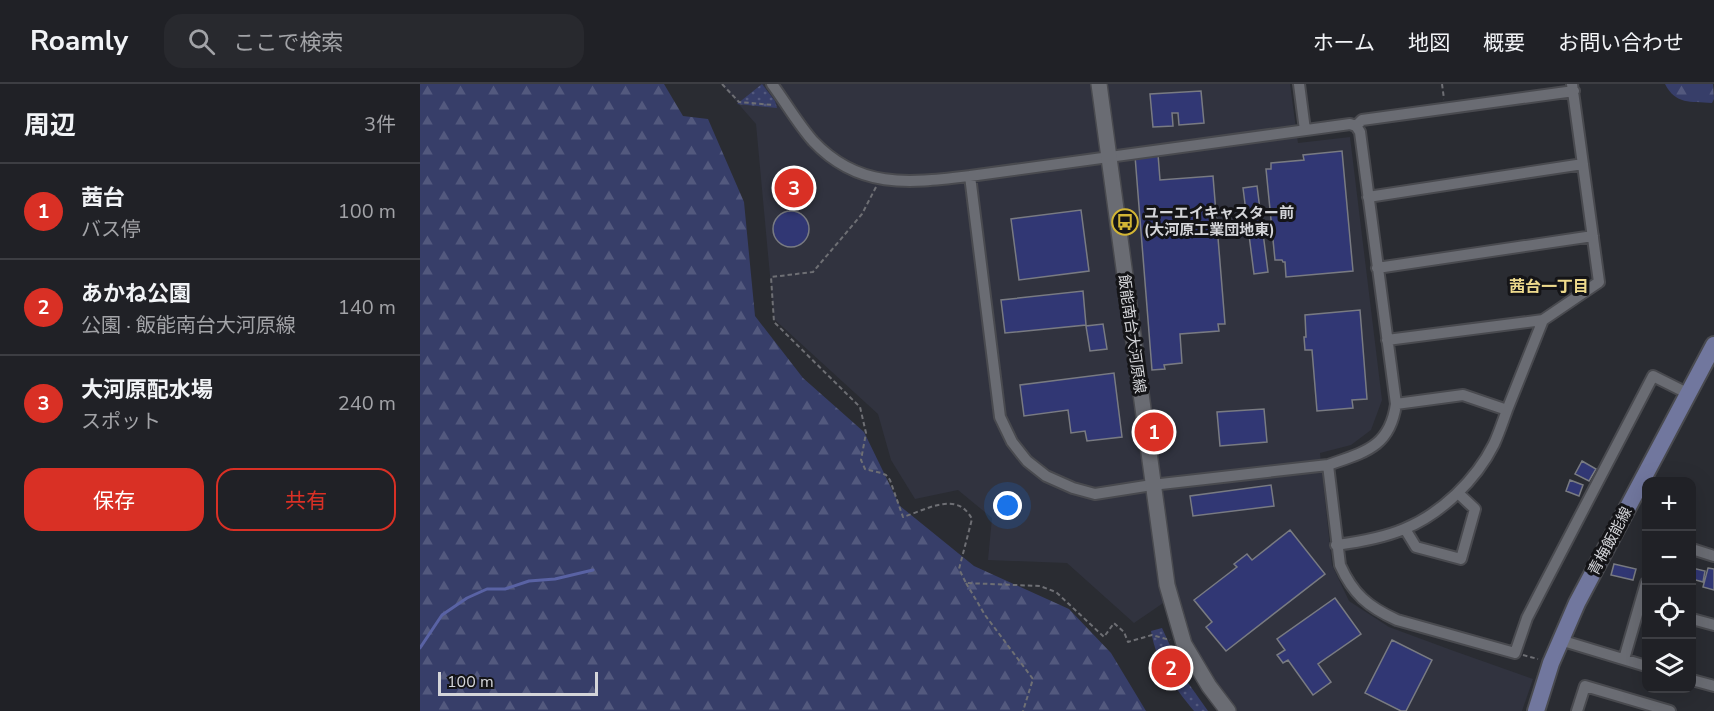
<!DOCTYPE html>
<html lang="ja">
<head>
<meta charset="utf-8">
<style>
	:root { --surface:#202126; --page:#28292e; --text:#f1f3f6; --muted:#a2a3a7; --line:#3d3e43; --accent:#d93025 }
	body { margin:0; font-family:"Nunito Sans","Noto Sans JP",sans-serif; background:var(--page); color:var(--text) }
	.controls { position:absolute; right:18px; bottom:18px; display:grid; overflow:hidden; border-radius:12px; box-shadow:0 6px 24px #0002 }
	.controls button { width:54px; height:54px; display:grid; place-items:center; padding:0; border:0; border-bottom:2px solid var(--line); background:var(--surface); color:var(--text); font:30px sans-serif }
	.scale { position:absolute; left:18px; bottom:15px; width:160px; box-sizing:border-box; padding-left:6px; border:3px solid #d4d5d9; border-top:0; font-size:16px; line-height:21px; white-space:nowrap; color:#d4d5d9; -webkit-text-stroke:4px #141417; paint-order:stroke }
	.you { position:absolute; left:588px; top:422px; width:21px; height:21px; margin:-15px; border:4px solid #fff; border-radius:50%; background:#1a73e8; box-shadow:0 0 0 9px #1a73e833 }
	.badge { display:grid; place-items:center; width:39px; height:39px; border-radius:50%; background:var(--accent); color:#fff; font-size:20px; font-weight:700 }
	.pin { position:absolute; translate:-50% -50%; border:3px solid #fff; box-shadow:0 2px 6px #0006 }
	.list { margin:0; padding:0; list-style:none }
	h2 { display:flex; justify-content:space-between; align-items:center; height:78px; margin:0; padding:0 24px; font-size:26px }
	h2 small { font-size:20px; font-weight:400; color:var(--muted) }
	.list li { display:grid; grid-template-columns:39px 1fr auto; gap:18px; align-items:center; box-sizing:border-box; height:96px; padding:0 24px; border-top:2px solid var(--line) }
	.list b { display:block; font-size:22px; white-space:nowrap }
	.list p { margin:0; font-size:20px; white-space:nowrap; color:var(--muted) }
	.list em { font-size:20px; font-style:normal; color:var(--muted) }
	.actions { display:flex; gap:12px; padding:18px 24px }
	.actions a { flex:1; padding:14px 0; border:2px solid var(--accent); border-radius:18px; text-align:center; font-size:21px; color:var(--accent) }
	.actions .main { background:var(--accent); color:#fff }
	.icon { flex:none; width:33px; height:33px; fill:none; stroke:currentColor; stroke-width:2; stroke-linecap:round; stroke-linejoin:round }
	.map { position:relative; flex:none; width:1294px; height:627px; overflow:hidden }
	header { display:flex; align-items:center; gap:36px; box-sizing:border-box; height:84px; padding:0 30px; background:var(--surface); border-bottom:2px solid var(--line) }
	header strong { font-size:28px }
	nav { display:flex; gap:33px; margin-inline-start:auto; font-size:21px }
	.search { width:420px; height:54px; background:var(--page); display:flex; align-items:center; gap:15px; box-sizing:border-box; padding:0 21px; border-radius:18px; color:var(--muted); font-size:22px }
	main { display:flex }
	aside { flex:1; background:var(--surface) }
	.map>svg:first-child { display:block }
</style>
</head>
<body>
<header>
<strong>Roamly</strong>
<div class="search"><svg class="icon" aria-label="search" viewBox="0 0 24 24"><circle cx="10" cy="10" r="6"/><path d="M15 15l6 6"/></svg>ここで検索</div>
<nav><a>ホーム</a><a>地図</a><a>概要</a><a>お問い合わせ</a></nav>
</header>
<main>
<aside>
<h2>周辺<small>3件</small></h2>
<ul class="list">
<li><span class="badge">1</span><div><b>茜台</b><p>バス停</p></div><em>100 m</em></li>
<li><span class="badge">2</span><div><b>あかね公園</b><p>公園 · 飯能南台大河原線</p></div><em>140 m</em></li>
<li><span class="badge">3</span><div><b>大河原配水場</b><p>スポット</p></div><em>240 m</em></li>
</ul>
<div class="actions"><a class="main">保存</a><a>共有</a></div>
</aside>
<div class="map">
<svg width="1294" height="627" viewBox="0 0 1294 627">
	<defs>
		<pattern id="forest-firs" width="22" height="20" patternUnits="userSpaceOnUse" patternTransform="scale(1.5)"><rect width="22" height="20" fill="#373e69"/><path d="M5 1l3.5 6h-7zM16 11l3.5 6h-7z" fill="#53597e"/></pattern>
		<pattern id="park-dots" width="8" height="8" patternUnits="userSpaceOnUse" patternTransform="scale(1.5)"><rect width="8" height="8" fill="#373e69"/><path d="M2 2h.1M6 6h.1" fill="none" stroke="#53597e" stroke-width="1.8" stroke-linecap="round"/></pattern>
	</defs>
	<rect width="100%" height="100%" fill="#2a2c32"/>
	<path fill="#31333f" d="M301 0H870L878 59 930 53 962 316 951 346 931 361 900 369 912 481 929 517 969 543 1034 567 1113 595 1102 627H816L774 570 752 513 714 539 647 479 568 476 572 434 538 406 495 415 471 376 458 330 354 235 336 40Z"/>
	<path fill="url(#forest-firs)" d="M0 0H244L263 32 288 35 324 118 335 232 383 294 444 348 480 422 554 482 649 525 691 569 726 627H0Z
		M1245 0H1293L1294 15 1292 19C1270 17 1256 21 1245 0Z"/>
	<path fill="url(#park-dots)" d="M342 0 355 17 357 24 317 20Z
		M742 544 766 596 788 627H774C753 601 737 581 731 547Z"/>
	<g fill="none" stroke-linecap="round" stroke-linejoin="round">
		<path stroke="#5962a4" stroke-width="3" d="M0 564 22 531 47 514 67 505H85L109 497 135 495 173 486"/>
	</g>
	<path fill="#313774" stroke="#797b82" stroke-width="1.5" d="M781 7 784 39 759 41 758 29H752L753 42 733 43 730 10Z
		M922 67 933 187 866 193 865 178H863L862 176H855L846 85H851V79L884 76 883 71Z
		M738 70 740 96 793 92 805 240H798L799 247 760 250 762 279 744 281 745 285 732 286 715 72Z
		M356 103a18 18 0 1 1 36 0a18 18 0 1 1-36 0Z
		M837 102 848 188 834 190 823 104Z
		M661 126 669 187 599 196 591 135Z
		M353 145a18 18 0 1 1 36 0a18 18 0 1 1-36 0Z
		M663 207 666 241 585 249 581 216Z
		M940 226 947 315 932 316 933 324 897 327 892 266H885L884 253H886L885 231Z
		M683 240 687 265 670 267 666 242Z
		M694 289 702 353 667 357 665 347 651 349 648 326 604 332 600 301Z
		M844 325 847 358 800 362 797 328Z
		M1162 377 1176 385 1169 397 1155 390Z
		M1150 396 1163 401 1159 412 1146 407Z
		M851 401 854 422 773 432 770 412Z
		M870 446 905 490 806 567 786 543 792 538 774 516 817 483 814 480 827 470 832 476Z
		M1194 480 1216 485 1213 496 1191 491Z
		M1272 484 1285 487 1283 498 1272 495Z
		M1288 484 1294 485V506L1283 503Z
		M915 514 941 550 898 580 911 598 893 611 868 576 863 579 857 571 865 566 857 555Z
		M972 556 1012 576 986 627H981L945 609Z"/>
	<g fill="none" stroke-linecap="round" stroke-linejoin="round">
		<g stroke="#494a4f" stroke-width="14">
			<path id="street" d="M352 0C366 19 378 40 393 57 439 106 490 99 550 92L930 40 936 42 942 36 1154 7
				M879 0 885 46
				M550 92 580 333 592 358 607 377 626 392 653 404 675 410 732 401 908 381C945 368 970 363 976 320L940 48 936 42
				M948 113 1163 80
				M957 184 1173 152
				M1123 236 1179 198 1152 0
				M967 256 1123 236 1087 326
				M908 381 920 481C933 510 948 523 977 536L1095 569 1107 534 1124 501 1233 292 1269 310
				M985 445 996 463 1041 475 1055 425 1038 409
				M916 461C939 458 963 454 984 445 1021 430 1056 396 1074 360 1079 349 1083 337 1087 326L1043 311 976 320
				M1272 465 1294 472
				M1272 535 1294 541
				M1140 556 1226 582
				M1204 575 1226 499
				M1272 596 1294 602
				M1157 627 1165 602 1250 627"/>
		</g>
		<g stroke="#494a4f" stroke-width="18">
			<path id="secondary" d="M679 0 747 501 764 560 789 602 808 627"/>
		</g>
		<g stroke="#494a4f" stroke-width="20">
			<path id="primary" d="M1116 627 1131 579 1157 519 1294 261"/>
		</g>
		<path stroke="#6e6f74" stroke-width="2" stroke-dasharray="4.5 3" stroke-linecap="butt" d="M302 0 319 18 353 21
			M1022 0 1024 15
			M456 103 442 130 393 188 351 193 354 238 440 323 446 349 441 376 445 385 461 389 466 391 470 396 483 433C506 426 537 406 552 435L539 485 546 499 620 502 636 508 684 553 694 539 704 548 708 558 732 551 750 556
			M546 499 565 531 613 595 603 627
			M1103 571 1118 575"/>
		<use href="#street" stroke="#6a6c73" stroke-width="10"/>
		<use href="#secondary" stroke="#6a6c73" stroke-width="15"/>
		<use href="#primary" stroke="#71779e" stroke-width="16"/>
	</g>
	<defs>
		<g id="bus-ring" transform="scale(1.35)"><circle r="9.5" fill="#141417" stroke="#d3b635" stroke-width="1.5"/><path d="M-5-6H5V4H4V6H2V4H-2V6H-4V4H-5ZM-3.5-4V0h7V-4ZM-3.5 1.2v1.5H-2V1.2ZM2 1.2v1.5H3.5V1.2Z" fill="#d3b635"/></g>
	</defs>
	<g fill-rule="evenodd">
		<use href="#bus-ring" x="705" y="138"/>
	</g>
	<g text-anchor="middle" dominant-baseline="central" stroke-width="6" stroke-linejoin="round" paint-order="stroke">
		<g font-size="15" font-weight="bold" fill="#d4d5d9" stroke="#141417" text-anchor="start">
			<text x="724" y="129">ユーエイキャスター前<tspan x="724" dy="17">(大河原工業団地東)</tspan></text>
		</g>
		<g font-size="15" fill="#d4d5d9" stroke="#141417">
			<text transform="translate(712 250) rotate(82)">飯能南台大河原線</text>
			<text transform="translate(1190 457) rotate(-62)">青梅飯能線</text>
		</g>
		<g font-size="16" font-weight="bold" fill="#eeda8c" stroke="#141417">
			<text x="1129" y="203">茜台一丁目</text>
		</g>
	</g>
</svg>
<div class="controls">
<button>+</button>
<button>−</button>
<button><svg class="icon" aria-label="locate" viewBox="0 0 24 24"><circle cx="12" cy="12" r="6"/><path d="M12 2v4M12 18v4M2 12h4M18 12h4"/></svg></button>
<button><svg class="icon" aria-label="layers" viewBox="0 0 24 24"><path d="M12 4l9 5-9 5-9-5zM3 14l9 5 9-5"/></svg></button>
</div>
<div class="scale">100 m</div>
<div class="you"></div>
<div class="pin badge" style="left:734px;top:348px">1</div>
<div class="pin badge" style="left:751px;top:584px">2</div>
<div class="pin badge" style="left:374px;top:104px">3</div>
</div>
</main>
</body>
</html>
